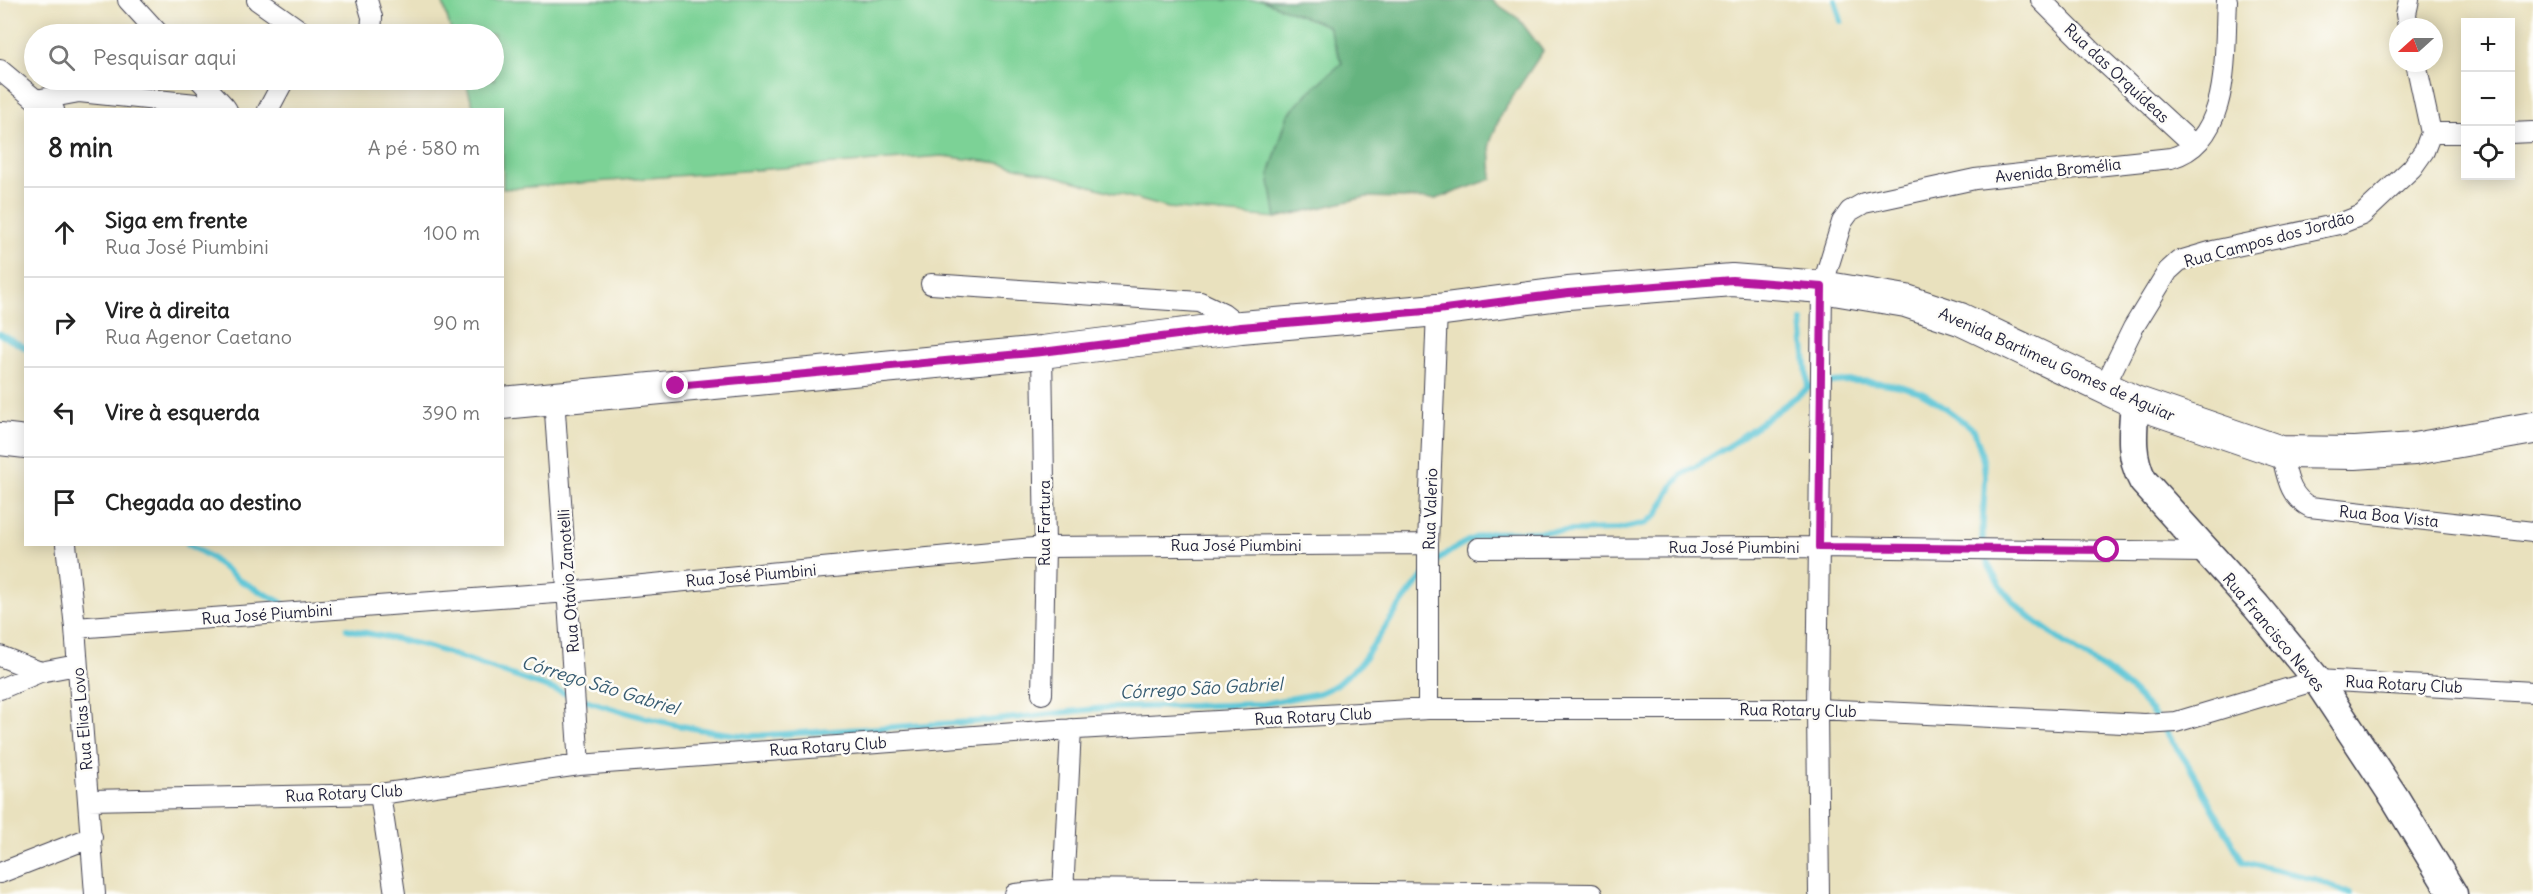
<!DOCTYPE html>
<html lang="pt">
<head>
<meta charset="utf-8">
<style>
	:root { --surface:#fff; --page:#f2f2f2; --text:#222; --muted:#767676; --line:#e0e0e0 }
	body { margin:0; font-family:Delius,sans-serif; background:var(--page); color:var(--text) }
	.controls { position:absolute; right:18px; top:18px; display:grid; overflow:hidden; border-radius:0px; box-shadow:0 3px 15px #0003 }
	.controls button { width:54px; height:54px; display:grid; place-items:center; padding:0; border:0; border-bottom:2px solid var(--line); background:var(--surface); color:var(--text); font:30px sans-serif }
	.compass { position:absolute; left:2389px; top:18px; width:54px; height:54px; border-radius:50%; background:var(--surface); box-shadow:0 3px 15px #0003; rotate:249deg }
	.stop { position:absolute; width:18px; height:18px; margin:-14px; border:4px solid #b5179e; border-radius:50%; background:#fff }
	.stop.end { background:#b5179e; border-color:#fff; box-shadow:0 2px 6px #0008 }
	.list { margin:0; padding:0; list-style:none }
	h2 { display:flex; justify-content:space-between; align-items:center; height:78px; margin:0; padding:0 24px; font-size:26px }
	h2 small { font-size:20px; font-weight:400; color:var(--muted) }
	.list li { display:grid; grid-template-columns:39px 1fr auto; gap:18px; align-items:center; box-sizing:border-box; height:90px; padding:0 24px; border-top:2px solid var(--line) }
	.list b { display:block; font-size:22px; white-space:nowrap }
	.list p { margin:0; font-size:20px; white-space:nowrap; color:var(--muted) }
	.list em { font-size:20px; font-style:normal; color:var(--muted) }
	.icon { flex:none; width:33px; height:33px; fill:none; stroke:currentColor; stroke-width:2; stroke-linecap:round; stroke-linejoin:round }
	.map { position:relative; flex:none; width:2533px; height:894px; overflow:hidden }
	.search { position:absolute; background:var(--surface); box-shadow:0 3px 15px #0003; left:24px; top:24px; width:480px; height:66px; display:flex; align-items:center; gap:15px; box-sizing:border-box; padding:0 21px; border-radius:33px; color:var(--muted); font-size:22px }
	.panel { position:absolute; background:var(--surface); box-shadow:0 3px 15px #0003; left:24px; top:108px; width:480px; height:438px; border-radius:0px }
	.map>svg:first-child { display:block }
</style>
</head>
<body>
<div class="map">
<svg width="2533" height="894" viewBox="0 0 2533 894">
	<rect width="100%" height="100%" fill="#fdfcf7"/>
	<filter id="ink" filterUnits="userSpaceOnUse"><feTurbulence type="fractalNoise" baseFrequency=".0167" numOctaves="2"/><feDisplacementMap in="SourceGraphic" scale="12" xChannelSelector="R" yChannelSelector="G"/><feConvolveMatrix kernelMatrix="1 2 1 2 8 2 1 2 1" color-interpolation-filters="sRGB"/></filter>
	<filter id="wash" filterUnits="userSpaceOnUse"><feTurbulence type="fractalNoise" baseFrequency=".008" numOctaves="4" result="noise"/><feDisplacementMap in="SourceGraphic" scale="24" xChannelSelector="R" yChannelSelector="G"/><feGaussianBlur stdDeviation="1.35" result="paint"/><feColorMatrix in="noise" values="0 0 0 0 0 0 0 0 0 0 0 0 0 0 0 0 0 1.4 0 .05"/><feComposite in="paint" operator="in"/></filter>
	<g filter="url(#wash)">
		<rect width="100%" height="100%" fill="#e9e1be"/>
		<path fill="#7cd296" stroke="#4f7a68" stroke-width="1.5" d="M442 0H1262L1328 26 1342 64 1309 92 1288 115 1269 175 1276 218 1168 208 1059 177 1000 163 942 156 503 189 502 110 474 109 465 80H494V34H452Z"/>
		<path fill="#65b47f" stroke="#446b5d" stroke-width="1.5" d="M1262 0H1491L1519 19 1543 51 1501 114 1490 143 1492 179 1436 199 1366 197 1276 218 1269 175 1288 115 1309 92 1342 63 1328 26Z"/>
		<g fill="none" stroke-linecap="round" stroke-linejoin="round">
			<path stroke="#5bc5d6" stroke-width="6" d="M1835 0 1841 21
				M1802 321 1808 388
				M0 334 26 348
				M188 544 210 557 239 580 282 603
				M1433 564C1451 550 1468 538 1491 533L1615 530 1646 523 1657 515 1673 485 1683 474 1729 446 1808 388C1834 376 1889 381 1917 391 1932 396 1959 419 1974 430 1979 445 1985 462 1985 478 1985 506 1977 542 1990 568 2023 637 2114 657 2157 719
				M347 629C376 636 408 640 436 649 540 683 642 728 752 736L987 721 1103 708 1263 704 1319 693 1336 685 1361 663 1399 607 1423 576
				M2163 727 2189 766 2243 862 2314 879 2350 894"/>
		</g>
	</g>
	<g filter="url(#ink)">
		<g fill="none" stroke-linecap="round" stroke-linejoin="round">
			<g stroke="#403f4f" stroke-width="22">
				<path id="street" d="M128 0 159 34
					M257 0 305 34
					M367 0 372 17 371 34
					M2041 0 2091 50 2194 145
					M2408 27 2406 14 2409 0
					M0 70 36 100 54 110
					M200 80 225 107
					M36 100 79 92 225 107 227 110
					M268 110 284 80
					M2431 133H2466
					M2510 133 2533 132
					M931 284 1200 302 1223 313 1241 327
					M1042 352 1045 547 1042 694
					M2104 387 2133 328 2168 271 2179 261 2213 251 2339 224 2362 215 2412 168 2424 151 2431 133 2416 63
					M554 397 579 765
					M2281 452C2287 474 2288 496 2310 507L2533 532
					M66 544 75 628 95 894
					M1479 548 1819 547 2205 552
					M75 628 569 592 1045 547 1428 544
					M0 656 40 672
					M0 689 40 672 77 665
					M1428 709V544L1437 310
					M380 794 395 894
					M89 800 380 794 579 765 1042 731 1428 709H1817L2145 724 2176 722 2317 680 2533 692
					M0 873 92 837
					M1015 894 1063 889 1592 894
					M1063 894 1071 729
					M1819 894 1817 709 1822 287 1842 222 1850 211 1864 203 1975 179 2171 158C2232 141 2224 51 2227 0"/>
			</g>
			<g stroke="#403f4f" stroke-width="31">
				<path id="secondary" d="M2135 402C2133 429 2129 456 2143 481L2256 606 2317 680 2395 798 2453 894"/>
			</g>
			<g stroke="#403f4f" stroke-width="34">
				<path id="primary" d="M502 403 1042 352 1241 327 1437 310 1568 293 1732 280 1822 287 1906 301 1960 319 2135 402 2281 452 2355 453 2414 449 2533 428
					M0 439 26 442"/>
			</g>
			<use href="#street" stroke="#fff" stroke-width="20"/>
			<use href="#secondary" stroke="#fff" stroke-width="28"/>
			<use href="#primary" stroke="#fff" stroke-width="32"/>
		</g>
	</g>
	<g fill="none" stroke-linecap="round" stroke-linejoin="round" filter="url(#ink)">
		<path stroke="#b5179e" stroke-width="8" d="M676 386 1042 352 1241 327 1437 310 1568 293 1732 280 1822 287 1819 547 2107 550"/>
	</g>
	<g text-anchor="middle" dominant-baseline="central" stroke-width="5" stroke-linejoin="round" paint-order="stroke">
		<g font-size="16" fill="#22223b" stroke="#fdfcf7">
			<text transform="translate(2117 73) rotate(43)">Rua das Orquídeas</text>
			<text transform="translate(2058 170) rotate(-6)">Avenida Bromélia</text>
			<text transform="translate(2269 239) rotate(-15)">Rua Campos dos Jordão</text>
			<text transform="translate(2057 364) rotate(24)">Avenida Bartimeu Gomes de Aguiar</text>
			<text transform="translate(1430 509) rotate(-88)">Rua Valerio</text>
			<text transform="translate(2389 516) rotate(6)">Rua Boa Vista</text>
			<text transform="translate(1044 523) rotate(-90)">Rua Fartura</text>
			<text x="1236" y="545">Rua José Piumbini</text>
			<text x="1734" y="547">Rua José Piumbini</text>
			<text transform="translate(751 575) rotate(-5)">Rua José Piumbini</text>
			<text transform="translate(568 581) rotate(-94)">Rua Otávio Zanotelli</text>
			<text transform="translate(267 614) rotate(-4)">Rua José Piumbini</text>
			<text transform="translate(2274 632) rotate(50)">Rua Francisco Neves</text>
			<text transform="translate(2404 684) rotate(3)">Rua Rotary Club</text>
			<text transform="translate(1798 710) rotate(1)">Rua Rotary Club</text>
			<text transform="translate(1313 716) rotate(-3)">Rua Rotary Club</text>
			<text transform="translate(82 719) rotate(-95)">Rua Elias Lovo</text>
			<text transform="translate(828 746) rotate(-4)">Rua Rotary Club</text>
			<text transform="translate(344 793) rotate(-3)">Rua Rotary Club</text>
		</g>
		<g font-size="18" font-style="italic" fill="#365b71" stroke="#fdfcf7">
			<text transform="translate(600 685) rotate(17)">Córrego São Gabriel</text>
			<text transform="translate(1201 688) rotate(-3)">Córrego São Gabriel</text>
		</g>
	</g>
</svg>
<div class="controls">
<button>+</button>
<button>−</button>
<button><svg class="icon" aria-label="locate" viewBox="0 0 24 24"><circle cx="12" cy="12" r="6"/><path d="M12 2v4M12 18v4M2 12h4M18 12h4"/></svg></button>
</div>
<svg class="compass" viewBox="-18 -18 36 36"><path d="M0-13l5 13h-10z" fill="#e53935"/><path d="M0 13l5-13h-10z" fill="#767676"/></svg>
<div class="stop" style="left:2107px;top:550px"></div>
<div class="stop end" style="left:676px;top:386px"></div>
<div class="search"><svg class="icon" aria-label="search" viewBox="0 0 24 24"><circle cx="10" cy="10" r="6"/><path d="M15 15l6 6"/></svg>Pesquisar aqui</div>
<section class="panel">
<h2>8 min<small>A pé · 580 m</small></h2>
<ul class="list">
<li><svg class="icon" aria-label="ahead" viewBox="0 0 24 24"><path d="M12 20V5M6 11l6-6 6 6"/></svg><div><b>Siga em frente</b><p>Rua José Piumbini</p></div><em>100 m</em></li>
<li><svg class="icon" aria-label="right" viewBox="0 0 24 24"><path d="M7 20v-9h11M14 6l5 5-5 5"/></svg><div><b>Vire à direita</b><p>Rua Agenor Caetano</p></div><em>90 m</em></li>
<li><svg class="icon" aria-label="left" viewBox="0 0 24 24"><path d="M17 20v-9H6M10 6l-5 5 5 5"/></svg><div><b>Vire à esquerda</b></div><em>390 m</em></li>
<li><svg class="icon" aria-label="arrive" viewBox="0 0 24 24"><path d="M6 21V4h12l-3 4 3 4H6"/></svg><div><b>Chegada ao destino</b></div></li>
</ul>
</section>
</div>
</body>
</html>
